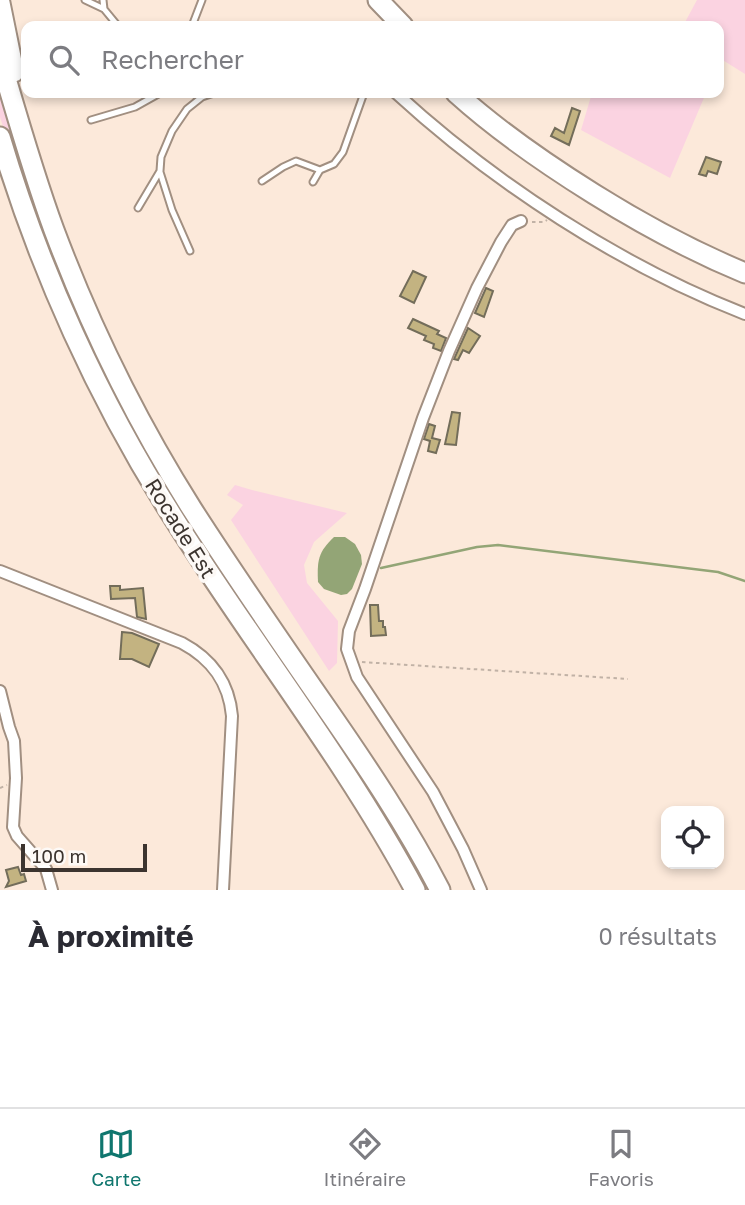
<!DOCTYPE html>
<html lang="fr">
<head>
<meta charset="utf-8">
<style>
	:root { --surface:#fff; --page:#f2f2f3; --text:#2b2b33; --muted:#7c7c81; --line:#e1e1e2; --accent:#0f766e }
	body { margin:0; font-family:"Golos Text",sans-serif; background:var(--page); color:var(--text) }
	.controls { position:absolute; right:21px; bottom:21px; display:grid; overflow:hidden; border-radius:14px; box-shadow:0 4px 10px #0003 }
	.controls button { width:63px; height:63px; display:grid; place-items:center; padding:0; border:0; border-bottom:2px solid var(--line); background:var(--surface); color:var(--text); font:35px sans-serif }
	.scale { position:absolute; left:21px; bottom:18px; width:126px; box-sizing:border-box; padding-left:7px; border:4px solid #3c342f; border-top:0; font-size:19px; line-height:24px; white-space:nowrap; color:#3c342f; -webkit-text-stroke:5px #fdf9f6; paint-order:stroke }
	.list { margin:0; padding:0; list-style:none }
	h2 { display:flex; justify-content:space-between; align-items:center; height:91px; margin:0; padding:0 28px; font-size:30px }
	h2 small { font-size:23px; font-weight:400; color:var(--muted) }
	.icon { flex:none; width:38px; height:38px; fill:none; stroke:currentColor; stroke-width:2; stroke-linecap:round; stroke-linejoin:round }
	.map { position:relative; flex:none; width:745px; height:890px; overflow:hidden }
	.search { position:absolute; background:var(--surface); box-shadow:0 4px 10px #0003; left:21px; right:21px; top:21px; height:77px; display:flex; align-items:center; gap:18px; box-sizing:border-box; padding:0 24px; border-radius:14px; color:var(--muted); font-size:26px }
	.sheet { height:217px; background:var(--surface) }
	nav { display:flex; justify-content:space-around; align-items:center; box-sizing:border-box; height:98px; border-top:2px solid var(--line); background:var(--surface); font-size:19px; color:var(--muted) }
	nav a { display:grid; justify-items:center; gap:4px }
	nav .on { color:var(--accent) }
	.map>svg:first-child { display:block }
</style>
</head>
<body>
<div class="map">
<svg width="745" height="890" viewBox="0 0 745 890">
	<rect width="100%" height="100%" fill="#fce9da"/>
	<path fill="#fbd3e1" d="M697 0H745V74L721 59 719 64V26H683Z
		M0 81 77 301 68 305 16 167 0 117Z
		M592 93H706L670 178 581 130Z
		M111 375 431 886 426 890H423L180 518 102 378Z
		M235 485 252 490 347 513 314 542 304 565 307 583 338 621 337 663 329 671 231 520 243 505 227 495Z"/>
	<path fill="#93a576" d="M334 537H345L355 544 361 555 362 564 352 589 347 594 341 595 324 589 318 582C317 561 318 552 334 537Z"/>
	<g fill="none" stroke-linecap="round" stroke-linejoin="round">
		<path stroke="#93a576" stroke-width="2.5" d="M381 568 477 547 498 545 718 572 745 581"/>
	</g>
	<path fill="#c3b381" stroke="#736d5a" stroke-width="2" d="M572 108 580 111 569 145 551 136 555 128 564 133Z
		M706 157 721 162 717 174 708 171 706 176 699 174Z
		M413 271 426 277 414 303 400 296Z
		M486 288 493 291 484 317 475 313Z
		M413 319 439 331 437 334 446 338 441 351 433 348 434 344 424 340 426 336 408 328Z
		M468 328 480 336 469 353 463 350 458 360 454 359Z
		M452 412 460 413 456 445 445 444Z
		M429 424 435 426 432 438 440 440 436 453 428 451 430 441 424 439Z
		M110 586H120V590L143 588 146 619 137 617 135 598 111 599Z
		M370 605H378L379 621H383V627H385L386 635 371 636Z
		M122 632 132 633 159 644 149 667 132 659H120Z
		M18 867 21 875 24 874 26 881 6 887 9 881 6 870Z"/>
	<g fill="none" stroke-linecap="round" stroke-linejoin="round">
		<g stroke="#a18f81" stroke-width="9">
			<path id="lane" d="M85 0 104 9
				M103 0 104 9 118 26
				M192 26 202 0
				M192 93 202 97
				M91 120 135 107 160 93
				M160 172 172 210 190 251
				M262 181 283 167 296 161 320 170
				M313 182 320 170 334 164 343 152 364 93
				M138 208 160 171 161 157 172 131 187 109 202 97 214 93"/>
		</g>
		<g stroke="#a18f81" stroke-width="14">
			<path id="street" d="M396 93C494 183 621 266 745 314
				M0 571 182 643C212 659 229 682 232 716L223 890
				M0 691 9 727 14 741 16 778 13 827 17 836 46 869 52 890
				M481 890 463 849 433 792 357 677 347 649 349 631 365 589 423 418 449 351 477 288 501 242 512 225 521 221"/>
		</g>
		<g stroke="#a18f81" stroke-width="23">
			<path id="highway" d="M378 0 403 26
				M0 3 14 72
				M0 58C17 116 33 173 54 230 90 326 137 422 192 509 235 576 280 641 325 706 366 765 407 826 440 890
				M456 93C498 131 546 164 594 194 642 224 692 251 745 273
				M0 137C39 269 99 401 173 517 252 643 345 759 415 890"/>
		</g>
		<path stroke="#c1b2a6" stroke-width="2" stroke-dasharray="3.5 3.5" stroke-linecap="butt" d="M532 222H544L547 220
			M362 662 628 679
			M0 788 7 785"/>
		<use href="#lane" stroke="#fff" stroke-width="5"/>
		<use href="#street" stroke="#fff" stroke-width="10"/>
		<use href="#highway" stroke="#fff" stroke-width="19"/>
	</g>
	<g text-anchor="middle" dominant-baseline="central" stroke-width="7" stroke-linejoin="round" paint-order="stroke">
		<g font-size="21" fill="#3c342f" stroke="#fdf9f6">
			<text transform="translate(181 528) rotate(58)">Rocade Est</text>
		</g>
	</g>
</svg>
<div class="controls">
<button><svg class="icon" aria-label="locate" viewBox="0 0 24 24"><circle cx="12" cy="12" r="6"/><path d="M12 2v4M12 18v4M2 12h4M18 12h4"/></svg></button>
</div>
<div class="scale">100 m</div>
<div class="search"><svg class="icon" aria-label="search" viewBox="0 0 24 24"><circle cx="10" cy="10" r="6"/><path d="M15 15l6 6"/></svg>Rechercher</div>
</div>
<section class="sheet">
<h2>À proximité<small>0 résultats</small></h2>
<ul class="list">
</ul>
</section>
<nav>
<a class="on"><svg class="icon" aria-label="map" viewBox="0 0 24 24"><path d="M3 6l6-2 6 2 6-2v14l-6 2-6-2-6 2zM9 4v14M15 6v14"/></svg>Carte</a>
<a><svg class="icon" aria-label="directions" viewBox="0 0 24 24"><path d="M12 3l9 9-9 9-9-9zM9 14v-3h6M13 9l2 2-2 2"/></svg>Itinéraire</a>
<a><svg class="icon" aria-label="saved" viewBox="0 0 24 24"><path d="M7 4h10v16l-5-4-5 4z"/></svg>Favoris</a>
</nav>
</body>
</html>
